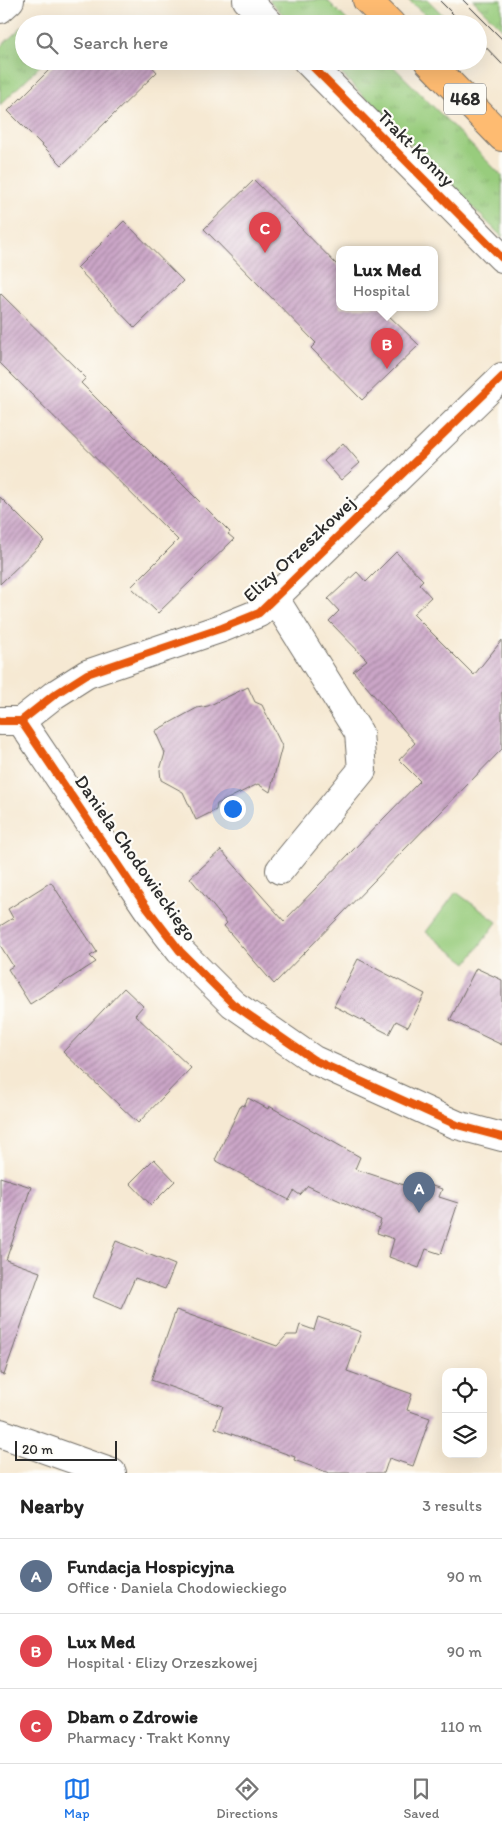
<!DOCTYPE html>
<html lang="en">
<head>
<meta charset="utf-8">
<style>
	:root { --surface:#fff; --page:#f2f2f2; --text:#222; --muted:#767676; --line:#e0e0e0; --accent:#1a73e8 }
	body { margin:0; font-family:Itim,sans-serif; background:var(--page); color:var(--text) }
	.controls { position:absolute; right:15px; bottom:15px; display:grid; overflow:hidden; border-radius:10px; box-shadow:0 5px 20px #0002 }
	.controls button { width:45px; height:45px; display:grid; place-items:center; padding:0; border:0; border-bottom:1px solid var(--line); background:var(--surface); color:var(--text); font:25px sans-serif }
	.scale { position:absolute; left:15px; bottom:12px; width:102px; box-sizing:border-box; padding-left:5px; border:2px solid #2b2b2b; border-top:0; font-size:14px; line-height:18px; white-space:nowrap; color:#2b2b2b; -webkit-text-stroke:4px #fdfcf7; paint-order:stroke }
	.you { position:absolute; left:232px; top:808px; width:18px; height:18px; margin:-12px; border:4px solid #fff; border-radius:50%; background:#1a73e8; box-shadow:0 0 0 8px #1a73e833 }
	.badge { display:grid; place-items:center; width:32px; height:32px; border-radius:50%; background:var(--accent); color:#fff; font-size:16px; font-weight:700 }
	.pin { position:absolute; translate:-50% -41px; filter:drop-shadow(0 1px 2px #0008) }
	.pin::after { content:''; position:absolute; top:26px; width:18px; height:15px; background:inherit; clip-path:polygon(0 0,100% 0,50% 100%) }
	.popup { position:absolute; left:336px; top:246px; width:102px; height:65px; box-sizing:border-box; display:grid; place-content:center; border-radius:10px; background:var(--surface); filter:drop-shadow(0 1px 4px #0005); font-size:16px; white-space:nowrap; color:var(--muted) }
	.popup b { font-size:19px; color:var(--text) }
	.popup::after { content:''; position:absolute; left:50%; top:100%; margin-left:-10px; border:10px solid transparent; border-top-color:var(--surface) }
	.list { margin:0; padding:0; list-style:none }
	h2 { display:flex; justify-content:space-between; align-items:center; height:65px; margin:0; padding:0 20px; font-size:21px }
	h2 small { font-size:16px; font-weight:400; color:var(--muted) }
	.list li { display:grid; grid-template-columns:32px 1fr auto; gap:15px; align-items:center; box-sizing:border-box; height:75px; padding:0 20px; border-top:1px solid var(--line) }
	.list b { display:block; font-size:19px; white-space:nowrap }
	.list p { margin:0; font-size:16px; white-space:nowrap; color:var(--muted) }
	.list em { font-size:16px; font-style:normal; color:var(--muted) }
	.icon { flex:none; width:28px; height:28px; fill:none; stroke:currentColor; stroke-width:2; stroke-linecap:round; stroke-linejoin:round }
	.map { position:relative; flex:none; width:502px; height:1473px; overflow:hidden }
	.search { position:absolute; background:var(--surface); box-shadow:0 5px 20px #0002; left:15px; right:15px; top:15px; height:55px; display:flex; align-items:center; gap:12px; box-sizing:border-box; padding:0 18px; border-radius:28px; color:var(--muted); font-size:19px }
	.sheet { height:290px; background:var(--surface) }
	nav { display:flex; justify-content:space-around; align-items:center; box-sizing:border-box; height:70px; border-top:1px solid var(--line); background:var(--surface); font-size:14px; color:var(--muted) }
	nav a { display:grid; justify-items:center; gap:2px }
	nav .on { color:var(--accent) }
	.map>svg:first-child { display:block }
</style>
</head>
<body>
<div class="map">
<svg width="502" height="1473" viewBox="0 0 502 1473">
	<defs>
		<pattern id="grass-tufts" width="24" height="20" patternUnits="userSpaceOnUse" patternTransform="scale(1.25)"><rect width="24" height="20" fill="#98cc7d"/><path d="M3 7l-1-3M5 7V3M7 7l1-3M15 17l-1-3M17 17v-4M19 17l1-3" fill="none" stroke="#83af6c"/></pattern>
		<pattern id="building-hatch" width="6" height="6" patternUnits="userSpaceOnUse" patternTransform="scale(1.25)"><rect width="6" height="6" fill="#cba6c7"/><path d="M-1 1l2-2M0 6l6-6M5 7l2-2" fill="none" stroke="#a587a2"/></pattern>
	</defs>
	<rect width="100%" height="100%" fill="#fdfcf7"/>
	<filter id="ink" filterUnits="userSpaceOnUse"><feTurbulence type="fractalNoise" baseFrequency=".02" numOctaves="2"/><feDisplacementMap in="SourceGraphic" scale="10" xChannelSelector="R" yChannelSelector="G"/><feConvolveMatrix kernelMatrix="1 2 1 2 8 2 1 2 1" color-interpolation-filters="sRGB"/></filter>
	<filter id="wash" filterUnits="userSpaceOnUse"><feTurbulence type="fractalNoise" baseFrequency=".0096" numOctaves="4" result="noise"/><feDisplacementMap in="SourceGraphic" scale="20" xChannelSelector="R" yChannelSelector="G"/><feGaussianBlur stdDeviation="1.12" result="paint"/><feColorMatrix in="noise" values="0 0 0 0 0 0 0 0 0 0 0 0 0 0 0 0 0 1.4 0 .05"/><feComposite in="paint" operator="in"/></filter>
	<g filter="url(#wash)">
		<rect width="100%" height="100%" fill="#f6e9d3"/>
		<path fill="url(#grass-tufts)" stroke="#627c54" d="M269 0H327L351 24H292Z
			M408 0H428L452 24H436Z
			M473 0H502V29Z
			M24 25V61H45L0 105V47Z
			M329 61H388L502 176V237Z"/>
		<path fill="#98cc7d" stroke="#627c54" d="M456 892 497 922 467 963 426 932Z"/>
		<g id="blocks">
			<path fill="url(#building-hatch)" d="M58 61H147L157 72 62 165 8 111Z
				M254 180 340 268V308H381L419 345 362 400 311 348 316 343 204 229Z
				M124 221 183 281 135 328 77 268Z
				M0 293 86 378 81 383 230 532 228 534 234 539 158 613 131 587 178 540 0 363Z
				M343 443 360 463 341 480 324 461Z
				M0 497 44 541 0 584Z
				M396 552 423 580 419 584 431 597 413 614 474 675 502 640V749L274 984 224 926 227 923 190 878 221 850 284 921 420 781 399 760 415 743 353 671 367 660 329 621 339 611 328 599 357 572 366 582Z
				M248 687 255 702 262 705 282 746 270 792 258 784 217 804 216 810 196 820 183 792 161 780 160 770 165 753 155 731 197 708 208 706Z
				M51 882 97 952 90 956 96 962 30 1004 8 969 13 966 0 945V926L13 918 8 909Z
				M358 959 425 994 408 1027 396 1021 389 1034 334 1006Z
				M476 968 502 980V1045L450 1020Z
				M124 988 143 1006 135 1015 191 1068 138 1123 63 1052Z
				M248 1098 268 1109 269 1106 360 1157 355 1169 413 1188 416 1181 442 1189 439 1197 458 1203 441 1254 426 1249 419 1268 389 1257 394 1239 377 1233 381 1220 308 1186 300 1195 294 1191 289 1200 215 1160 241 1105 244 1106Z
				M154 1159 175 1181 151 1205 130 1183Z
				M0 1177 31 1187 6 1260 40 1272 4 1375 0 1374Z
				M116 1241 175 1265 165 1289 135 1278 121 1309 93 1297Z
				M176 1310 277 1346 287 1335H297L300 1325 314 1330 318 1317 361 1332 347 1371 412 1394 407 1410 430 1418 413 1466 389 1458 384 1473H329L294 1460 295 1457 215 1428 223 1406 151 1380Z"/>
		</g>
	</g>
	<g filter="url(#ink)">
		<use href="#blocks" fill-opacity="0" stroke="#726e66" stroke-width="1"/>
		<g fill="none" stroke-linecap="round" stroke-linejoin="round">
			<g stroke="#726e66" stroke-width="30">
				<path id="minor" d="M247 0 270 24
					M0 9 10 0
					M307 61 502 258
					M275 599 359 733 362 770 280 870
					M0 721H21L54 695 87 674 222 628 259 613 502 377
					M21 721 147 908 180 951 233 1004 314 1060 457 1125 502 1137
					M0 1433 112 1473"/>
			</g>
			<g stroke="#726e66" stroke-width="30">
				<path id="major" d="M367 0 391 24
					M428 61 502 137"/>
			</g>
			<use href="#minor" stroke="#fff" stroke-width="28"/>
			<use href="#major" stroke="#febb71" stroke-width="28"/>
			<path stroke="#2b2b2b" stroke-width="1" d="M439 0 463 24
				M463 0 502 39
				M478 39 502 64"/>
			<g stroke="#fdfcf7" stroke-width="11">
				<path id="cycleway" d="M307 61 502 258
					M0 721H21L54 695 87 674 222 628 259 613 502 377
					M21 721 147 908 180 951 233 1004 314 1060 457 1125 502 1137"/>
			</g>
			<use href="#cycleway" stroke="#e8590c" stroke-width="8"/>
		</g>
	</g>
	<g text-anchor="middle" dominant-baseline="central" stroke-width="4.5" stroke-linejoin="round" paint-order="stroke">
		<rect fill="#fdfcf7" stroke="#6a6a68" stroke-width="1" x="444" y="83.5" width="42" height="31" rx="4"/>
		<g font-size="18" font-weight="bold" fill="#2b2b2b">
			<text x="465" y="99">468</text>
		</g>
		<g font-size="19" fill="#2b2b2b" stroke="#fdfcf7">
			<text transform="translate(416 148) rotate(45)">Trakt Konny</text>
			<text transform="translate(299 549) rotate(-43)">Elizy Orzeszkowej</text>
			<text transform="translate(136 858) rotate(55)">Daniela Chodowieckiego</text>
		</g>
	</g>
</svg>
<div class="controls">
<button><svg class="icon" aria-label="locate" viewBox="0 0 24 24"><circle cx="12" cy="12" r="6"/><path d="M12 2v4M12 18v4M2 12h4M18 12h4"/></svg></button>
<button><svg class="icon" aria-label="layers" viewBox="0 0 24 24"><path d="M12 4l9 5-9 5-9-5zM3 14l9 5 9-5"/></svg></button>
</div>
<div class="scale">20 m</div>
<div class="you"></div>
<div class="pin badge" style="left:419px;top:1213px;background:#5c6f8a">A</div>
<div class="pin badge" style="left:387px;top:369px;background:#e0444e">B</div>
<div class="popup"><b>Lux Med</b>Hospital</div>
<div class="pin badge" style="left:265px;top:253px;background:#e0444e">C</div>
<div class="search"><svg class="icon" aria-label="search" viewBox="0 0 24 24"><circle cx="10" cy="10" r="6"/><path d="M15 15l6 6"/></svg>Search here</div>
</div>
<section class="sheet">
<h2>Nearby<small>3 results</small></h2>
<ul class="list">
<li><span class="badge" style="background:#5c6f8a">A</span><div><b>Fundacja Hospicyjna</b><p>Office · Daniela Chodowieckiego</p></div><em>90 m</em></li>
<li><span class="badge" style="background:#e0444e">B</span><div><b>Lux Med</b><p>Hospital · Elizy Orzeszkowej</p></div><em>90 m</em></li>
<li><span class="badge" style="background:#e0444e">C</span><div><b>Dbam o Zdrowie</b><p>Pharmacy · Trakt Konny</p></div><em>110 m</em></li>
</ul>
</section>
<nav>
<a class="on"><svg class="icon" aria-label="map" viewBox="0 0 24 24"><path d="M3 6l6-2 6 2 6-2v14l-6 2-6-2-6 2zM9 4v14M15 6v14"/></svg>Map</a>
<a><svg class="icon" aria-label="directions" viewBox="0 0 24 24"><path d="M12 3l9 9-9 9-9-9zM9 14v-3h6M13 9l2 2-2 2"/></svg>Directions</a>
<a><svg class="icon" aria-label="saved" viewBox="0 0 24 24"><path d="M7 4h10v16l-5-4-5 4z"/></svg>Saved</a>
</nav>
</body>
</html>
